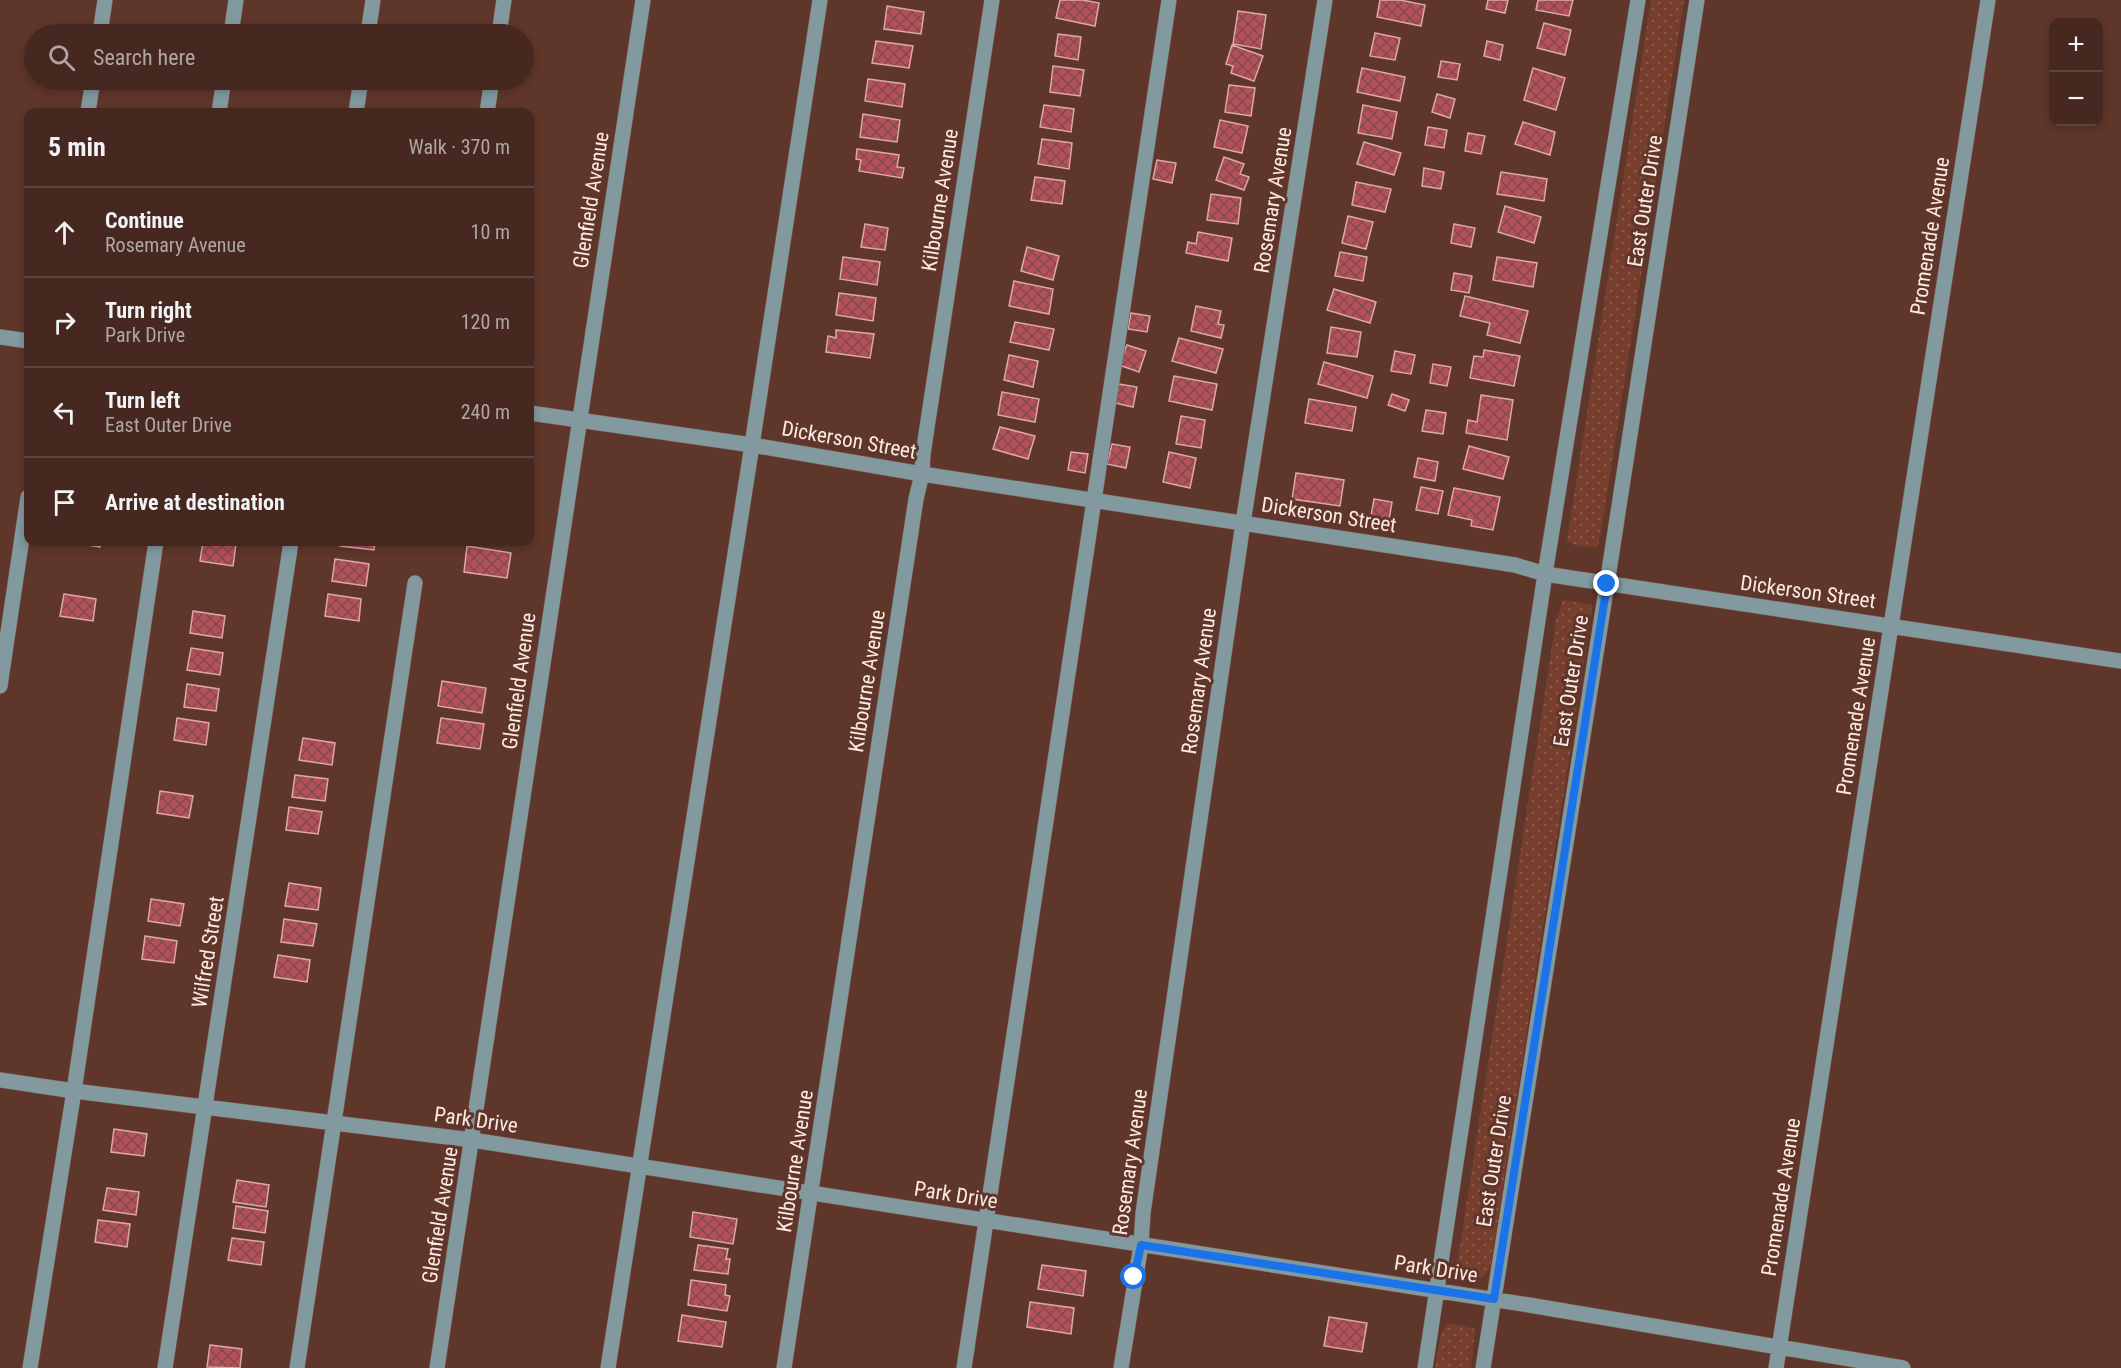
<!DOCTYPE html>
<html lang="en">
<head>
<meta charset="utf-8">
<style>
	:root { --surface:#472820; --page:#51342d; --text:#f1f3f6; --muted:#b0a6a5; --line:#5f443e }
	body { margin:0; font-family:"Roboto Condensed",sans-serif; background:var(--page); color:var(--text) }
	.controls { position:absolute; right:18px; top:18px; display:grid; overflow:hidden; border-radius:12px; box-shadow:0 3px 9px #0003 }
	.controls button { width:54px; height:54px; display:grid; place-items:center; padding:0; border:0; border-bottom:2px solid var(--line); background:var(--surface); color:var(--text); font:30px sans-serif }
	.stop { position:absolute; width:18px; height:18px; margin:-14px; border:4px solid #1a73e8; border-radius:50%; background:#fff }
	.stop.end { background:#1a73e8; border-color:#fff; box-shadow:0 2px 6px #0008 }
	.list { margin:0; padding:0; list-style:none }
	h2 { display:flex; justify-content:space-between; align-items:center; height:78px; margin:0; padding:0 24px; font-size:26px }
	h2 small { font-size:20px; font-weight:400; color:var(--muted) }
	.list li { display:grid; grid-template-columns:39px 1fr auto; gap:18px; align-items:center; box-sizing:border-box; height:90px; padding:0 24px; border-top:2px solid var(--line) }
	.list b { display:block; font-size:22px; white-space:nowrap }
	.list p { margin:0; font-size:20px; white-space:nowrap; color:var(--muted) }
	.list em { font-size:20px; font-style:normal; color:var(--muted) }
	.icon { flex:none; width:33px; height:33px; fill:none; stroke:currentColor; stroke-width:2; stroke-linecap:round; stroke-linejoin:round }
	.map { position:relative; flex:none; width:2121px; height:1368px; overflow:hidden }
	.search { position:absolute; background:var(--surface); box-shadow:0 3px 9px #0003; left:24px; top:24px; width:510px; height:66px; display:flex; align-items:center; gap:15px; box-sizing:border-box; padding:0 21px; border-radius:33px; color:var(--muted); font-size:22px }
	.panel { position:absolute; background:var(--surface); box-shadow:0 3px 9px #0003; left:24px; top:108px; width:510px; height:438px; border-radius:12px }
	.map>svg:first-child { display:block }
</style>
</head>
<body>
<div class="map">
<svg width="2121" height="1368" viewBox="0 0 2121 1368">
	<defs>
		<pattern id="grass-dots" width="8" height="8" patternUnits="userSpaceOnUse" patternTransform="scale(1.5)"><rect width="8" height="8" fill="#773e2d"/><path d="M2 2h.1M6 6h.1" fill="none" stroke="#8b5a4b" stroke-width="1.8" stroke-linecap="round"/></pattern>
		<pattern id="building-cross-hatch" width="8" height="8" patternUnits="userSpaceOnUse" patternTransform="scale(1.5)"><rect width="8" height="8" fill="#b55059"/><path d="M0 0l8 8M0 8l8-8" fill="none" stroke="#804b4e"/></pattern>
	</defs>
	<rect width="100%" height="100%" fill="#5f362a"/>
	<path fill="url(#grass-dots)" d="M1651 0H1684L1601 532 1598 547C1588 548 1575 547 1567 541Z
		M1563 600 1592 605V611L1490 1269 1482 1278 1460 1275 1457 1266 1556 620Z
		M1450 1323 1475 1329 1471 1368H1435L1440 1338 1446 1324Z"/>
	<path fill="url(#building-cross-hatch)" stroke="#dda8aa" stroke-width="1.5" d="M1060 0H1083L1099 3 1095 26 1056 18Z
		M1380 0H1400L1425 5 1421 26 1377 17Z
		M1488 0H1508L1505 13 1486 9Z
		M1538 0H1573L1569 16 1536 10Z
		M887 6 924 12 921 34 884 29Z
		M1238 11 1266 15 1261 49 1233 44Z
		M1544 23 1571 30 1565 55 1537 48Z
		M1375 33 1400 38 1395 60 1370 56Z
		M1058 34 1081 37 1078 60 1055 56Z
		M876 41 913 46 909 68 872 63Z
		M1487 41 1503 45 1500 60 1484 56Z
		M1232 45 1263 56 1254 81 1231 73 1233 66 1226 64Z
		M1441 61 1460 64 1457 80 1438 77Z
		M1053 66 1084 70 1080 96 1050 92Z
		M1362 68 1405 77 1400 101 1357 92Z
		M1533 68 1565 78 1556 110 1524 100Z
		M868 79 905 84 902 107 865 101Z
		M1229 85 1255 88 1251 116 1225 112Z
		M1437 94 1455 99 1450 118 1432 112Z
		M1044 105 1074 109 1071 132 1040 127Z
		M1363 105 1397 112 1392 139 1358 133Z
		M863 114 900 120 897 142 860 137Z
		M1220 120 1248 126 1242 153 1214 147Z
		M1523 122 1555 132 1550 155 1515 144Z
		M1428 127 1447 130 1444 148 1425 145Z
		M1468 133 1485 136 1481 154 1465 151Z
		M1042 139 1072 143 1069 169 1038 164Z
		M1364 142 1401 153 1394 175 1357 164Z
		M857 149 899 155 897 167 904 168 902 178 859 171 861 160 856 159Z
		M1224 157 1244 164 1240 174 1249 177 1244 190 1216 180Z
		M1157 160 1176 163 1172 183 1153 179Z
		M1424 168 1444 172 1441 189 1422 186Z
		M1501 172 1547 179 1544 201 1497 194Z
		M1035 177 1065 181 1062 204 1031 200Z
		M1356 182 1391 189 1385 212 1352 205Z
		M1211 194 1241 198 1238 224 1207 220Z
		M1505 206 1541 217 1534 243 1498 232Z
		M1348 216 1373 222 1366 249 1342 243Z
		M865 224 888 228 885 250 861 247Z
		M1454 224 1475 228 1471 247 1451 243Z
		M1198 232 1232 238 1228 261 1186 253 1188 242 1196 244Z
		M1027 247 1059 256 1053 280 1021 271Z
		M1340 252 1367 257 1363 281 1335 276Z
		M843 257 880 262 877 285 840 279Z
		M1497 257 1537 263 1533 287 1493 280Z
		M1454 273 1472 276 1469 293 1451 290Z
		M1014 281 1053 289 1049 314 1009 306Z
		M1334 289 1376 302 1370 323 1327 310Z
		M839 293 876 298 873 321 836 315Z
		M1465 296 1528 311 1520 343 1487 335 1490 323 1460 316Z
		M1196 306 1221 311 1218 324 1224 325 1221 338 1191 331Z
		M1131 313 1150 316 1147 332 1128 329Z
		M1015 322 1054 329 1049 350 1010 342Z
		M1331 327 1361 332 1357 357 1327 353Z
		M836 330 874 334 870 358 826 352 828 336 836 338Z
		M1179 338 1223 349 1216 373 1172 361Z
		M1127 345 1146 351 1139 372 1119 365Z
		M1484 350 1520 356 1514 386 1470 378 1474 356 1483 357Z
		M1395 351 1415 355 1411 374 1391 371Z
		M1009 355 1038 361 1033 387 1004 380Z
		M1324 362 1373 376 1367 398 1318 384Z
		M1433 364 1451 367 1447 386 1430 383Z
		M1174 376 1217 384 1212 410 1169 401Z
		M1119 384 1137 387 1133 407 1115 403Z
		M1002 392 1039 399 1035 422 998 415Z
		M1392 394 1409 400 1405 411 1388 405Z
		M1481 395 1513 400 1507 440 1466 433 1468 420 1477 422Z
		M1309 399 1356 407 1352 431 1305 423Z
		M1426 410 1446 413 1443 434 1422 431Z
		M1181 416 1205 420 1201 448 1176 444Z
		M1000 427 1035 436 1028 459 993 449Z
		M1112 444 1130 447 1126 468 1107 464Z
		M1469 446 1509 457 1503 479 1463 469Z
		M1071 452 1088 454 1085 473 1068 470Z
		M1169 452 1196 458 1190 488 1163 482Z
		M1418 458 1438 462 1435 481 1414 477Z
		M1296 473 1344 480 1340 506 1292 499Z
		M1421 487 1443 491 1438 514 1416 510Z
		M1454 488 1500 497 1493 530 1471 526 1472 520 1448 515Z
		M1374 499 1392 502 1389 520 1371 516Z
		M67 542H101L100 547Z
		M203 542 236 544 233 566 200 561Z
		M341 542H375L374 550 340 546Z
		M467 546 511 553 507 578 464 572Z
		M335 559 369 564 366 586 332 581Z
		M64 594 96 599 93 621 60 616Z
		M328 594 361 599 359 621 325 616Z
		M193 611 225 616 222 638 190 633Z
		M191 648 223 653 220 675 187 670Z
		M442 681 486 688 482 713 438 706Z
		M187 684 219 689 216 711 184 707Z
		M177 718 209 723 206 745 174 740Z
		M441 718 484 724 480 749 437 743Z
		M303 738 335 743 332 765 299 760Z
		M295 775 328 779 325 801 292 797Z
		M160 791 193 796 189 818 157 813Z
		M289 807 322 812 318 834 286 830Z
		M289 883 321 888 318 910 285 906Z
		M151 899 184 904 180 926 148 921Z
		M284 919 317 924 313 946 281 942Z
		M145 936 177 941 174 963 142 959Z
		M278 955 310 960 307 982 274 977Z
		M114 1129 147 1134 144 1156 111 1152Z
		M237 1180 269 1185 266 1207 233 1202Z
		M107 1188 139 1192 136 1215 103 1210Z
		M236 1206 268 1211 265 1233 233 1228Z
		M693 1212 737 1219 733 1244 690 1237Z
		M98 1220 130 1224 127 1247 95 1242Z
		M232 1238 264 1242 261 1265 228 1260Z
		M698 1245 728 1249 726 1259H730L728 1274 694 1270Z
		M1042 1265 1086 1271 1083 1296 1038 1289Z
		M691 1280 726 1285 725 1295 730 1296 727 1311 688 1305Z
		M1030 1302 1074 1308 1071 1334 1027 1327Z
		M682 1315 726 1322 722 1347 678 1341Z
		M1329 1317 1367 1323 1362 1352 1324 1346Z
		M210 1345 242 1349 240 1368 207 1367Z"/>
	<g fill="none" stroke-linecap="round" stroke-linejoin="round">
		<g stroke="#7c564b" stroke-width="16">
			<path id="minor" d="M100 34 105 0
				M231 34 236 0
				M368 34 373 0
				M499 34 504 0
				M88 112 93 80
				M219 112 224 80
				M356 112 361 80
				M487 112 492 80
				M0 337 28 341
				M530 413 752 445 922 474 1515 565 1545 574 2121 661
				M0 686 28 497
				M0 1080 74 1091 472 1140 1529 1305 1903 1368
				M30 1368 74 1091 156 542
				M165 1368 291 542
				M297 1368 415 583
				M437 1368 643 0
				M608 1368 752 445 820 0
				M784 1368 916 499 922 474 923 454 992 0
				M964 1368 1169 0
				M1121 1368 1141 1245 1143 1213 1243 523 1325 0
				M1425 1368 1545 574 1638 0
				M1483 1368 1607 584 1697 0
				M1776 1368 1988 0"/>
		</g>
		<use href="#minor" stroke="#81999f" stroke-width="15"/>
	</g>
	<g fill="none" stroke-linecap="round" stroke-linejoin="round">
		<path stroke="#1a73e8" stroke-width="8" d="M1134 1277 1141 1245 1494 1299 1607 584"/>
	</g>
	<g text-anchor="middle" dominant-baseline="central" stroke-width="6" stroke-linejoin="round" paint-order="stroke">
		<g font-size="21" fill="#fee8e2" stroke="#5f362a">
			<text transform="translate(591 200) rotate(-81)">Glenfield Avenue</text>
			<text transform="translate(940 200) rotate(-81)">Kilbourne Avenue</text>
			<text transform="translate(1273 200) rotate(-81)">Rosemary Avenue</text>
			<text transform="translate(1645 201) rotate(-81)">East Outer Drive</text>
			<text transform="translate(1930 236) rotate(-81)">Promenade Avenue</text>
			<text transform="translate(849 440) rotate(10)">Dickerson Street</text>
			<text transform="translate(1329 515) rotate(9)">Dickerson Street</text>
			<text transform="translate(1808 592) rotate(8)">Dickerson Street</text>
			<text transform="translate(519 681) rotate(-82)">Glenfield Avenue</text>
			<text transform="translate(867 681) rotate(-81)">Kilbourne Avenue</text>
			<text transform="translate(1199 681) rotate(-82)">Rosemary Avenue</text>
			<text transform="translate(1571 681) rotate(-81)">East Outer Drive</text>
			<text transform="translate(1856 716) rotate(-81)">Promenade Avenue</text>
			<text transform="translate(208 952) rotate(-81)">Wilfred Street</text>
			<text transform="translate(476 1120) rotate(8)">Park Drive</text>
			<text transform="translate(795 1161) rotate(-81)">Kilbourne Avenue</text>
			<text transform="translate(1494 1161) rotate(-81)">East Outer Drive</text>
			<text transform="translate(1130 1162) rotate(-82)">Rosemary Avenue</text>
			<text transform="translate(956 1195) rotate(9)">Park Drive</text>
			<text transform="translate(1781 1197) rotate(-81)">Promenade Avenue</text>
			<text transform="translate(440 1215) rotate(-81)">Glenfield Avenue</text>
			<text transform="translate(1436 1269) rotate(9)">Park Drive</text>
		</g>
	</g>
</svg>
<div class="controls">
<button>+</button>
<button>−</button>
</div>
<div class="stop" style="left:1134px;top:1277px"></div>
<div class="stop end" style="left:1607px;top:584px"></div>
<div class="search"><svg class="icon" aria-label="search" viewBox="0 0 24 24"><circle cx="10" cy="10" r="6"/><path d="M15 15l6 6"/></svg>Search here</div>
<section class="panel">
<h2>5 min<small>Walk · 370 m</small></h2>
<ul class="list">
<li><svg class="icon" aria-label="ahead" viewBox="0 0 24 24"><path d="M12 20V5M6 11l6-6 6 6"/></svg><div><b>Continue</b><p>Rosemary Avenue</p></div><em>10 m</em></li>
<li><svg class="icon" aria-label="right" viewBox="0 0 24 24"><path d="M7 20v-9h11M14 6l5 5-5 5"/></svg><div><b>Turn right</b><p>Park Drive</p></div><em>120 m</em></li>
<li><svg class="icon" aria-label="left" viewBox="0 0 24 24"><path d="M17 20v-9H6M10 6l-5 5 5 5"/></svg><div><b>Turn left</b><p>East Outer Drive</p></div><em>240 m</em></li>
<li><svg class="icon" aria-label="arrive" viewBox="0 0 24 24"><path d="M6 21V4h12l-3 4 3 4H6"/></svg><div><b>Arrive at destination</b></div></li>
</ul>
</section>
</div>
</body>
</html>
